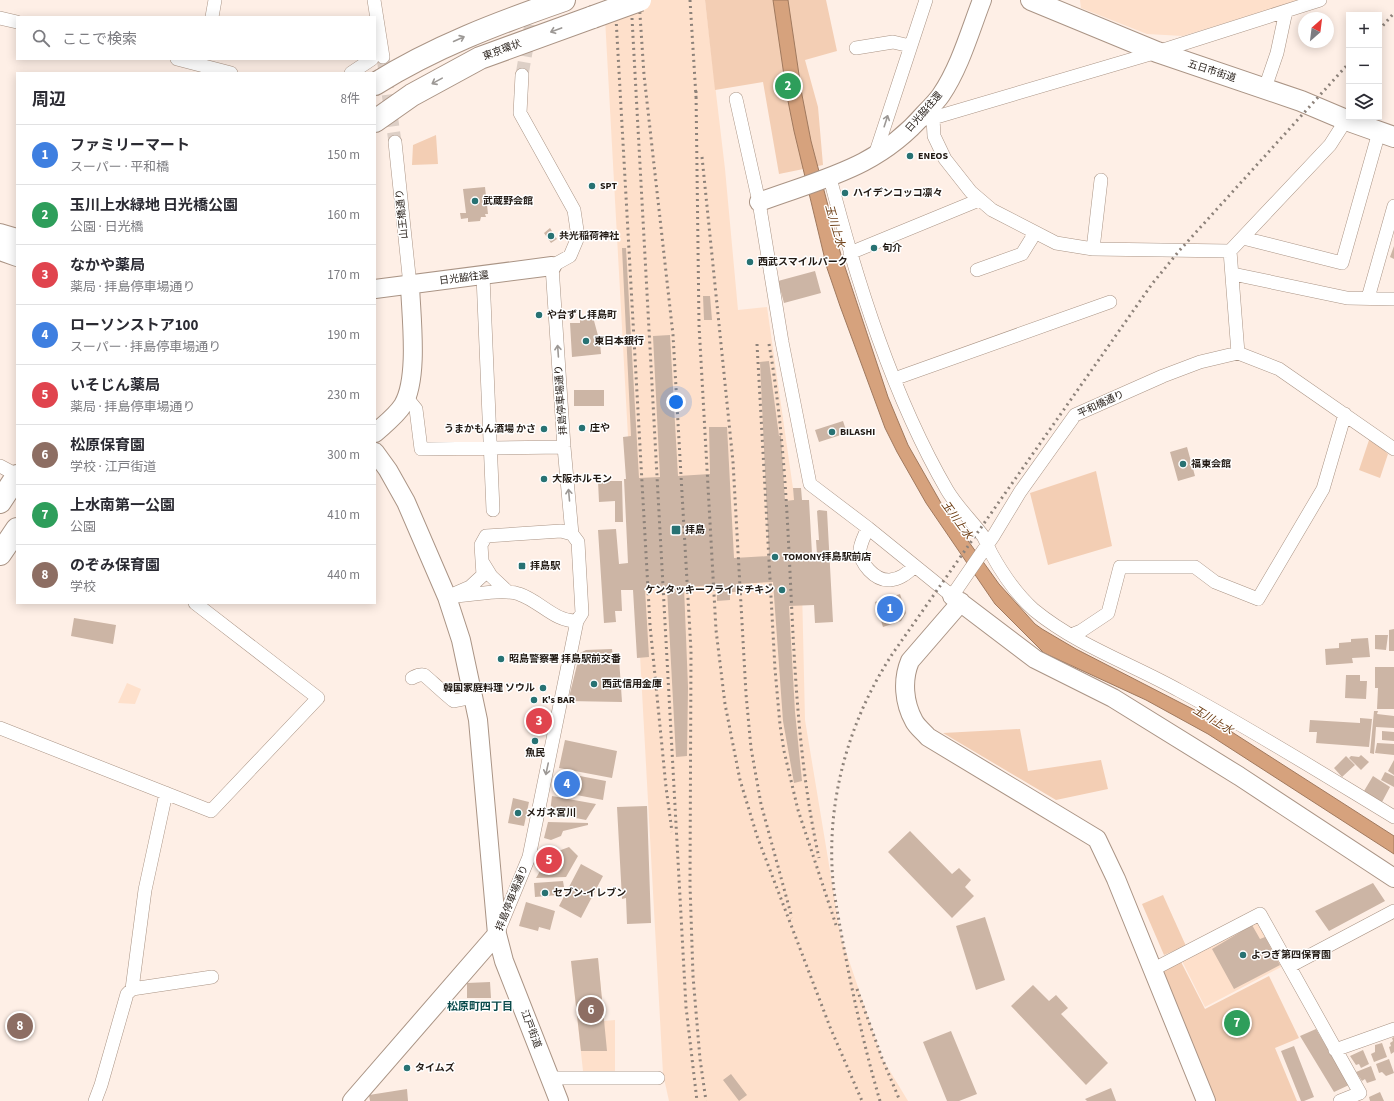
<!DOCTYPE html>
<html lang="ja">
<head>
<meta charset="utf-8">
<style>
	:root { --surface:#fff; --page:#f7f7f7; --text:#2b2b33; --muted:#7c7c81; --line:#e1e1e2; --accent:#277273 }
	body { margin:0; font-family:"Source Sans 3","Noto Sans JP",sans-serif; background:var(--page); color:var(--text) }
	.controls { position:absolute; right:12px; top:12px; display:grid; overflow:hidden; border-radius:0px; box-shadow:0 2px 10px #0003 }
	.controls button { width:36px; height:36px; display:grid; place-items:center; padding:0; border:0; border-bottom:1px solid var(--line); background:var(--surface); color:var(--text); font:20px sans-serif }
	.compass { position:absolute; left:1298px; top:12px; width:36px; height:36px; border-radius:50%; background:var(--surface); box-shadow:0 2px 10px #0003; rotate:28deg }
	.you { position:absolute; left:676px; top:402px; width:14px; height:14px; margin:-10px; border:3px solid #fff; border-radius:50%; background:#1a73e8; box-shadow:0 0 0 6px #1a73e833 }
	.badge { display:grid; place-items:center; width:26px; height:26px; border-radius:50%; background:var(--accent); color:#fff; font-size:13px; font-weight:700 }
	.pin { position:absolute; translate:-50% -50%; border:2px solid #fff; box-shadow:0 1px 4px #0006 }
	.list { margin:0; padding:0; list-style:none }
	h2 { display:flex; justify-content:space-between; align-items:center; height:52px; margin:0; padding:0 16px; font-size:17px }
	h2 small { font-size:13px; font-weight:400; color:var(--muted) }
	.list li { display:grid; grid-template-columns:26px 1fr auto; gap:12px; align-items:center; box-sizing:border-box; height:60px; padding:0 16px; border-top:1px solid var(--line) }
	.list b { display:block; font-size:15px; white-space:nowrap }
	.list p { margin:0; font-size:13px; white-space:nowrap; color:var(--muted) }
	.list em { font-size:13px; font-style:normal; color:var(--muted) }
	.icon { flex:none; width:22px; height:22px; fill:none; stroke:currentColor; stroke-width:2; stroke-linecap:round; stroke-linejoin:round }
	.map { position:relative; flex:none; width:1394px; height:1101px; overflow:hidden }
	.search { position:absolute; background:var(--surface); box-shadow:0 2px 10px #0003; left:16px; top:16px; width:360px; height:44px; display:flex; align-items:center; gap:10px; box-sizing:border-box; padding:0 14px; border-radius:0px; color:var(--muted); font-size:15px }
	.panel { position:absolute; background:var(--surface); box-shadow:0 2px 10px #0003; left:16px; top:72px; width:360px; height:532px; border-radius:0px }
	.map>svg:first-child { display:block }
</style>
</head>
<body>
<div class="map">
<svg width="1394" height="1101" viewBox="0 0 1394 1101">
	<rect width="100%" height="100%" fill="#feefe6"/>
	<path fill="#fee0cb" d="M604 0H705L725 169 738 310 767 307 801 544 805 720 841 937 882 1058 908 1101H669L663 1074Z
		M1080 0H1299L1183 36 1147 34 1081 8Z
		M127 683 141 689 135 704 118 703Z
		M1258 921 1283 966 1205 1007 1181 959Z
		M598 958 604 1021 615 1020V1073L583 1071 571 961Z"/>
	<path fill="#f3ceb4" d="M705 0H826L837 51 805 60 818 107 823 165 779 174 763 82 715 90Z
		M436 135 438 164 412 165 413 145Z
		M1370 437 1388 454 1380 478 1359 470Z
		M1096 471 1112 546 1048 565 1030 493Z
		M1020 729 1028 771 1101 760 1108 789 1056 800 943 733Z
		M1163 895 1186 946 1164 955 1142 904Z
		M1180 960 1205 1009 1269 976 1299 1038 1275 1048 1297 1101H1214L1161 971Z"/>
	<path fill="#d6a27d" stroke="#a0795e" d="M773 0H788L802 95 811 141 841 255 888 397 908 445 941 503 999 584 1035 624 1042 629 1076 649 1210 718 1394 836V854L1208 734 1146 700 1044 653 995 604 926 503 897 452 885 428 840 306 827 268 794 131 787 96Z"/>
	<path fill="#ccb5a5" d="M485 187 488 214H485L486 217H481L480 221 468 222V218L461 219 460 213H466L463 189Z
		M550 228 557 239 551 243 544 233Z
		M1394 246V259L1390 257Z
		M622 248H626L639 478 660 477 653 336 670 335 678 476 710 474 709 427H727L734 558 769 556 760 362 769 361 779 436H781L785 501 794 500 793 488H801L802 500H809L812 554H817L816 540H819L817 511 819 510 827 511 833 622 815 623 814 605 789 606 795 712 802 781 794 783 783 721 773 582 736 584V592H730V600L717 601V585L684 587 688 687 687 756 676 757 667 588 645 589 649 657 637 658 633 590H621L622 611H615L616 622 604 623 598 530 616 529 619 564 628 563 624 479H626L623 437 631 436Z
		M815 271 821 293 784 303 778 281Z
		M703 296H710L712 320H704Z
		M593 317 600 343 601 354 572 357 570 323H580V318Z
		M574 390H604V406H574Z
		M843 421 847 433 819 442 815 430Z
		M1187 447 1195 476 1178 481 1170 452Z
		M598 481H622L623 522H615V501L599 502Z
		M900 594 906 613 901 621 883 627 875 602Z
		M74 618 116 625 113 644 71 636Z
		M1394 629V651H1389V630Z
		M1375 635H1388L1386 650 1375 649Z
		M1368 638 1370 657 1352 658 1353 663 1326 665 1325 649 1339 648V643L1351 642V639Z
		M612 649 613 658H619L622 702 568 701 580 653 586 650Z
		M1375 667H1394V709H1377L1378 688H1375Z
		M1346 675H1360V681H1367L1366 699 1345 698Z
		M1374 711H1378L1377 714 1394 716V728L1376 727 1374 754 1370 753Z
		M1360 718 1372 719 1369 747 1316 743 1317 732H1309L1310 720 1360 723Z
		M1382 731 1394 732V741L1382 740Z
		M565 740 617 751 612 778 559 768Z
		M1377 743 1394 744V755L1375 753Z
		M1361 755 1369 762 1361 770 1349 758 1351 756 1359 757Z
		M1346 756 1355 765 1342 777 1334 768Z
		M1394 760V775L1388 771Z
		M559 772 606 781 603 800 555 791Z
		M1385 772 1394 776V787L1381 780Z
		M1373 776 1390 787 1382 802 1364 791Z
		M552 796 596 804 586 820 550 813Z
		M513 798 529 802 524 826 508 823Z
		M647 806 651 923 627 924 626 898 622 899 617 807Z
		M548 822 588 823V825L563 831 561 836 551 840 544 838Z
		M910 831 952 874 959 868 971 880 965 887 974 896 952 918 888 852Z
		M569 847 578 856 566 877 536 878 543 866H549L552 860 550 858 553 853Z
		M581 864 603 876 581 918 559 906Z
		M563 881 564 887H558V895L535 897 534 883Z
		M1373 883 1385 901 1329 931 1315 911Z
		M526 902 555 911 550 930 539 927 538 931 519 926Z
		M985 917 1005 980 976 990 956 926Z
		M1252 925 1260 939 1265 937 1280 965 1234 989 1212 949Z
		M598 958 607 1051H581L571 961Z
		M490 982 491 998H467V983Z
		M1033 985 1049 1001 1056 995 1068 1008 1061 1014 1108 1063 1086 1085 1011 1006Z
		M1316 1029 1349 1085 1334 1092 1300 1036Z
		M951 1031 977 1094 959 1101H947L923 1042Z
		M1394 1037V1052L1391 1054 1389 1047 1391 1046 1390 1043 1393 1041 1392 1038Z
		M1382 1043 1387 1057 1374 1062 1371 1054 1375 1052V1045Z
		M1294 1046 1314 1097 1304 1101H1301L1281 1051Z
		M1363 1050 1369 1064 1361 1068 1359 1064 1356 1065 1350 1056Z
		M1389 1059 1394 1073 1386 1076 1382 1072 1379 1073 1376 1064Z
		M1371 1066 1376 1080 1367 1083 1365 1079 1362 1081 1356 1072Z
		M731 1074 747 1095 739 1101 723 1080Z
		M1111 1088 1116 1101H1087L1085 1099Z
		M407 1089 408 1101H370L369 1095Z
		M1380 1092 1384 1101H1370L1369 1097Z"/>
	<g fill="none" stroke-linecap="round" stroke-linejoin="round">
		<path stroke="#ddcfc6" stroke-width="13" stroke-dasharray="13 6" stroke-linecap="butt" d="M383 57 395 142
			M522 75 534 6"/>
		<g stroke="#aa9485" stroke-width="14">
			<path id="street" d="M374 0 383 57
				M212 17 215 0
				M0 18 17 22
				M856 48 893 42 910 46
				M177 59 231 73
				M351 73 372 59
				M522 75 520 113 574 210 578 237 570 256 552 266 564 447 572 534
				M1265 88 1277 53 1286 11
				M736 99 759 202 782 342 810 484 868 528 952 596 994 535 1020 492 1075 415 1163 376 1200 362 1238 353
				M933 118 934 136 945 159 971 192 992 210 1056 243 1093 249 1230 251 1330 145 1346 120
				M926 119 933 118 1157 52 1320 0
				M395 142 410 285
				M874 158 926 0
				M830 178C857 282 893 397 947 490 957 507 972 521 983 536 986 541 988 547 991 553 1002 573 1017 595 1034 610 1078 646 1132 664 1180 691 1253 730 1323 774 1394 817
				M1243 238 1342 263 1379 132
				M1093 249 1101 180
				M1230 251 1238 353
				M850 253 979 200
				M977 270 1022 254 1035 233
				M1233 274 1347 298 1394 299
				M483 276 493 510
				M1368 298 1394 206
				M1238 353 1279 369 1394 449
				M894 379 1110 302
				M407 398 416 409 421 449 564 447
				M0 466 17 475
				M868 528C865 534 861 542 860 549 859 563 875 581 890 580 900 579 906 574 914 567
				M561 531 572 534 578 542 582 613 577 621C555 622 540 601 519 594 503 588 466 596 447 597L470 587 483 575 481 545 486 536Z
				M483 563 491 576 508 592
				M1071 635 1081 631 1108 613 1120 567H1195L1215 582 1258 599 1323 489 1345 414
				M412 678C416 676 419 674 424 675 427 677 447 696 454 701L474 697
				M0 728 211 811 318 698 195 603
				M498 932 529 857 577 621
				M1290 966 1394 911
				M1152 970 1260 914 1360 1093 1340 1101
				M132 989 145 890 166 793
				M1335 1050 1394 1029
				M550 1078H658
				M95 1101 101 1085 127 994 132 989 212 977"/>
		</g>
		<g stroke="#aa9485" stroke-width="20">
			<path id="secondary" d="M759 202C824 178 878 168 925 113 931 107 937 101 941 95 960 67 970 31 982 0
				M375 289 552 266
				M375 433C385 424 396 416 403 405 419 378 411 316 410 285
				M375 452 388 470 406 502 447 597 461 640 478 720 497 934 504 961 559 1101
				M952 596 1035 659 1113 698 1239 776 1394 878
				M961 602 910 661C902 680 904 703 914 721 917 727 924 732 928 737L1097 839 1116 879 1206 1101
				M352 1101 497 934"/>
		</g>
		<g stroke="#aa9485" stroke-width="22">
			<path id="primary" d="M1031 0 1157 52 1301 101 1346 120 1394 137
				M0 234 17 239
				M0 250 17 256"/>
		</g>
		<g stroke="#aa9485" stroke-width="24">
			<path id="highway" d="M375 84C434 47 498 23 564 0
				M375 121 412 95 480 58 593 17
				M0 502 17 476
				M0 554 17 529"/>
		</g>
		<use href="#street" stroke="#fff" stroke-width="13"/>
		<use href="#secondary" stroke="#fff" stroke-width="18"/>
		<use href="#primary" stroke="#fff" stroke-width="20"/>
		<use href="#highway" stroke="#fff" stroke-width="22"/>
		<path stroke="#8d827a" stroke-width="3" stroke-dasharray="2 4" stroke-linecap="butt" d="M615 0 650 625 666 787 672 832
			M631 0 686 1007 697 1101
			M639 0 644 75 673 335 691 651 690 885 693 976 700 1059 706 1101
			M690 0 696 97
			M1379 30 1394 13
			M696 91 699 325 716 630 725 704 740 780 757 836 830 1027 862 1101
			M702 157 733 462 746 694 751 748 761 804 792 918
			M757 344 775 669 780 725 784 751 798 810 836 925
			M769 344C799 514 782 689 819 858
			M857 989 882 1058 900 1101
			M880 1101C867 1057 857 1013 848 969 843 943 838 917 834 891 824 807 847 723 893 653L1152 284 1179 251 1349 63"/>
		<g stroke="#aa9485" stroke-width="24" stroke-linecap="butt">
			<path id="highway-bridge" d="M593 17 640 0"/>
		</g>
		<use href="#highway-bridge" stroke="#fff" stroke-width="22"/>
	</g>
	<defs><path id="oneway-shaft" d="M-6 0H5M1.5-3L5.5 0L1.5 3" fill="none" stroke-width="1.6" stroke-linecap="round" stroke-linejoin="round"/></defs>
	<g stroke="#9c9895">
		<use href="#oneway-shaft" transform="translate(556 30) rotate(160)"/>
		<use href="#oneway-shaft" transform="translate(459 39) rotate(-24)"/>
		<use href="#oneway-shaft" transform="translate(437 81) rotate(151)"/>
		<use href="#oneway-shaft" transform="translate(886 121) rotate(-72)"/>
		<use href="#oneway-shaft" transform="translate(558 351) rotate(-94)"/>
		<use href="#oneway-shaft" transform="translate(569 495) rotate(-95)"/>
		<use href="#oneway-shaft" transform="translate(547 769) rotate(102)"/>
	</g>
	<g fill="#277273" stroke="#fff" stroke-width="1.5">
		<circle cx="910" cy="156" r="4"/>
		<circle cx="592" cy="186" r="4"/>
		<circle cx="845" cy="193" r="4"/>
		<circle cx="475" cy="201" r="4"/>
		<circle cx="551" cy="236" r="4"/>
		<circle cx="874" cy="248" r="4"/>
		<circle cx="750" cy="262" r="4"/>
		<circle cx="539" cy="315" r="4"/>
		<circle cx="586" cy="341" r="4"/>
		<circle cx="582" cy="428" r="4"/>
		<circle cx="544" cy="429" r="4"/>
		<circle cx="832" cy="432" r="4"/>
		<circle cx="1183" cy="464" r="4"/>
		<circle cx="544" cy="479" r="4"/>
		<rect x="671" y="525" width="10" height="10" rx="2"/>
		<circle cx="775" cy="557" r="4"/>
		<rect x="518" y="562" width="8" height="8" rx="2"/>
		<circle cx="782" cy="590" r="4"/>
		<circle cx="501" cy="659" r="4"/>
		<circle cx="594" cy="684" r="4"/>
		<circle cx="543" cy="688" r="4"/>
		<circle cx="534" cy="700" r="4"/>
		<circle cx="535" cy="741" r="4"/>
		<circle cx="518" cy="813" r="4"/>
		<circle cx="545" cy="893" r="4"/>
		<circle cx="1243" cy="955" r="4"/>
		<circle cx="407" cy="1068" r="4"/>
	</g>
	<g text-anchor="middle" dominant-baseline="central" stroke-width="3" stroke-linejoin="round" paint-order="stroke">
		<g font-size="10" fill="#221a14" stroke="#fff">
			<text transform="translate(502 50) rotate(-20)">東京環状</text>
			<text transform="translate(1212 71) rotate(18)">五日市街道</text>
			<text transform="translate(924 112) rotate(-49)">日光脇往還</text>
			<text transform="translate(402 214) rotate(-96)">山王橋通り</text>
			<text transform="translate(464 278) rotate(-7)">日光脇往還</text>
			<text transform="translate(561 400) rotate(-94)">拝島停車場通り</text>
			<text transform="translate(1101 404) rotate(-25)">平和橋通り</text>
			<text transform="translate(512 898) rotate(-68)">拝島停車場通り</text>
			<text transform="translate(531 1029) rotate(69)">江戸街道</text>
		</g>
		<g font-size="10" font-weight="bold" fill="#221a14" stroke="#fff" text-anchor="start">
			<text x="918" y="156">ENEOS</text>
			<text x="600" y="186">SPT</text>
			<text x="853" y="193">ハイデンコッコ凛々</text>
			<text x="483" y="201">武蔵野会館</text>
			<text x="559" y="236">共光稲荷神社</text>
			<text x="882" y="248">旬介</text>
			<text x="758" y="262">西武スマイルパーク</text>
			<text x="547" y="315">や台ずし拝島町</text>
			<text x="594" y="341">東日本銀行</text>
			<text x="590" y="428">庄や</text>
			<text x="536" y="429" text-anchor="end">うまかもん酒場 かさ</text>
			<text x="840" y="432">BILASHI</text>
			<text x="1191" y="464">福東会館</text>
			<text x="552" y="479">大阪ホルモン</text>
			<text x="685" y="530">拝島</text>
			<text x="783" y="557">TOMONY拝島駅前店</text>
			<text x="530" y="566">拝島駅</text>
			<text x="774" y="590" text-anchor="end">ケンタッキーフライドチキン</text>
			<text x="509" y="659">昭島警察署 拝島駅前交番</text>
			<text x="602" y="684">西武信用金庫</text>
			<text x="535" y="688" text-anchor="end">韓国家庭料理 ソウル</text>
			<text x="542" y="700">K's BAR</text>
			<text x="535" y="753" text-anchor="middle">魚民</text>
			<text x="526" y="813">メガネ宮川</text>
			<text x="553" y="893">セブン-イレブン</text>
			<text x="1251" y="955">よつぎ第四保育園</text>
			<text x="415" y="1068">タイムズ</text>
		</g>
		<g font-size="11" font-style="italic" fill="#6a390e" stroke="#fff">
			<text transform="translate(835 226) rotate(74)">玉川上水</text>
			<text transform="translate(957 520) rotate(54)">玉川上水</text>
			<text transform="translate(1213 720) rotate(31)">玉川上水</text>
		</g>
		<g font-size="11" font-weight="bold" fill="#0a4b4c" stroke="#fff">
			<text x="480" y="1006">松原町四丁目</text>
		</g>
	</g>
</svg>
<div class="controls">
<button>+</button>
<button>−</button>
<button><svg class="icon" aria-label="layers" viewBox="0 0 24 24"><path d="M12 4l9 5-9 5-9-5zM3 14l9 5 9-5"/></svg></button>
</div>
<svg class="compass" viewBox="-18 -18 36 36"><path d="M0-13l5 13h-10z" fill="#e53935"/><path d="M0 13l5-13h-10z" fill="#7c7c81"/></svg>
<div class="you"></div>
<div class="pin badge" style="left:890px;top:609px;background:#3f7fe0">1</div>
<div class="pin badge" style="left:788px;top:86px;background:#2e9e5b">2</div>
<div class="pin badge" style="left:539px;top:721px;background:#e0444e">3</div>
<div class="pin badge" style="left:567px;top:784px;background:#3f7fe0">4</div>
<div class="pin badge" style="left:549px;top:860px;background:#e0444e">5</div>
<div class="pin badge" style="left:591px;top:1010px;background:#8d6e63">6</div>
<div class="pin badge" style="left:1237px;top:1023px;background:#2e9e5b">7</div>
<div class="pin badge" style="left:20px;top:1026px;background:#8d6e63">8</div>
<div class="search"><svg class="icon" aria-label="search" viewBox="0 0 24 24"><circle cx="10" cy="10" r="6"/><path d="M15 15l6 6"/></svg>ここで検索</div>
<section class="panel">
<h2>周辺<small>8件</small></h2>
<ul class="list">
<li><span class="badge" style="background:#3f7fe0">1</span><div><b>ファミリーマート</b><p>スーパー · 平和橋</p></div><em>150 m</em></li>
<li><span class="badge" style="background:#2e9e5b">2</span><div><b>玉川上水緑地 日光橋公園</b><p>公園 · 日光橋</p></div><em>160 m</em></li>
<li><span class="badge" style="background:#e0444e">3</span><div><b>なかや薬局</b><p>薬局 · 拝島停車場通り</p></div><em>170 m</em></li>
<li><span class="badge" style="background:#3f7fe0">4</span><div><b>ローソンストア100</b><p>スーパー · 拝島停車場通り</p></div><em>190 m</em></li>
<li><span class="badge" style="background:#e0444e">5</span><div><b>いそじん薬局</b><p>薬局 · 拝島停車場通り</p></div><em>230 m</em></li>
<li><span class="badge" style="background:#8d6e63">6</span><div><b>松原保育園</b><p>学校 · 江戸街道</p></div><em>300 m</em></li>
<li><span class="badge" style="background:#2e9e5b">7</span><div><b>上水南第一公園</b><p>公園</p></div><em>410 m</em></li>
<li><span class="badge" style="background:#8d6e63">8</span><div><b>のぞみ保育園</b><p>学校</p></div><em>440 m</em></li>
</ul>
</section>
</div>
</body>
</html>
